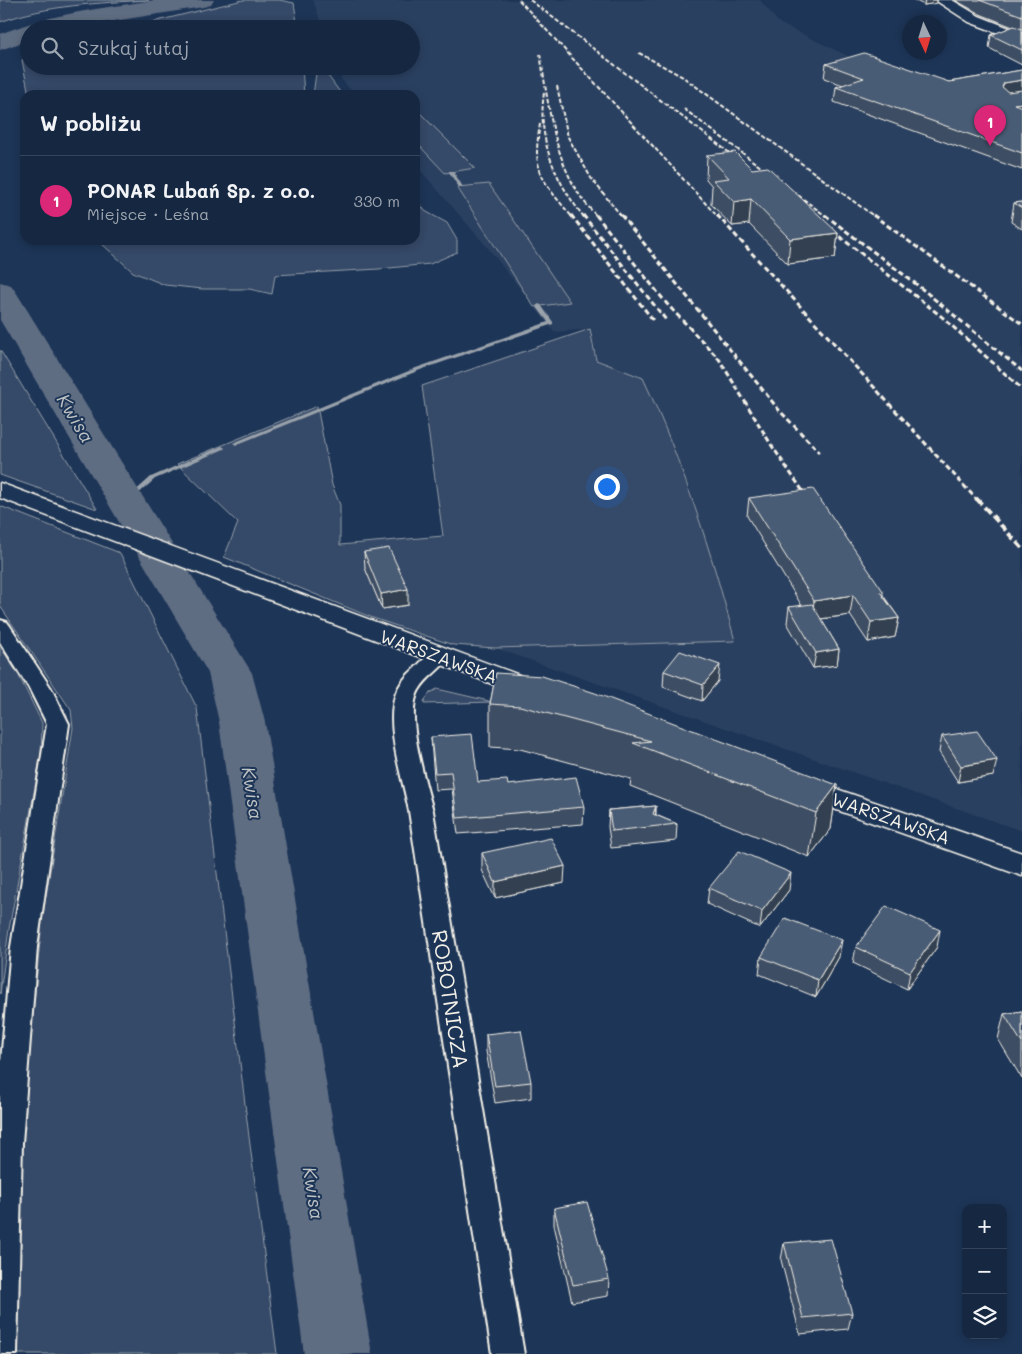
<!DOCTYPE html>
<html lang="pl">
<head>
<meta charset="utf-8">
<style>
	:root { --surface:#162841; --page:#1f3048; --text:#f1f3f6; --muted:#9ea6b1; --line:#35445a; --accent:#db2777 }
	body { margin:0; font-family:Mali,sans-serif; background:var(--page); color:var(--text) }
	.controls { position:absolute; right:15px; bottom:15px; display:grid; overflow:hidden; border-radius:10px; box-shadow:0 2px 8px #0003 }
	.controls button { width:45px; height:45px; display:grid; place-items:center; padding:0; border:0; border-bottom:1px solid var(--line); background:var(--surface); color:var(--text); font:25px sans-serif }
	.compass { position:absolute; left:902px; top:15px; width:45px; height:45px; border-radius:50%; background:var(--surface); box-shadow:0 2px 8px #0003; rotate:176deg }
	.you { position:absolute; left:606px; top:486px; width:18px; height:18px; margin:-12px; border:4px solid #fff; border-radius:50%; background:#1a73e8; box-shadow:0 0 0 8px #1a73e833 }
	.badge { display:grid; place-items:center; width:32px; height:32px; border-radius:50%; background:var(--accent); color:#fff; font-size:16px; font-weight:700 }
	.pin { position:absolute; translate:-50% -41px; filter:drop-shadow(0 1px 2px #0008) }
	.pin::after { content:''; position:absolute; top:26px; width:18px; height:15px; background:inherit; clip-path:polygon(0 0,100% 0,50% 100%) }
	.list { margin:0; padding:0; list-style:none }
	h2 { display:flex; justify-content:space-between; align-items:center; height:65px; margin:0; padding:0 20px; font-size:21px }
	h2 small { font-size:16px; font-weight:400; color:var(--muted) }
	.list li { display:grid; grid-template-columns:32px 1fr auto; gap:15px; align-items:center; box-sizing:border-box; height:90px; padding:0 20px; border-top:1px solid var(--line) }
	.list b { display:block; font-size:19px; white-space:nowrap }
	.list p { margin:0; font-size:16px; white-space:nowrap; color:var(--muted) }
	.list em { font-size:16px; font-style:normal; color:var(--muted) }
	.icon { flex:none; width:28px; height:28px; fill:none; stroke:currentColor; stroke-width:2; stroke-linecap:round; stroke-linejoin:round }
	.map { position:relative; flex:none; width:1022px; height:1354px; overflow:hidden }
	.search { position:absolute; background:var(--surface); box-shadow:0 2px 8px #0003; left:20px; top:20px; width:400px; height:55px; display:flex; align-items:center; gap:12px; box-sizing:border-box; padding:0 18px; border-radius:28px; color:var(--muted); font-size:19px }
	.panel { position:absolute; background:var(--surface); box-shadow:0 2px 8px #0003; left:20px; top:90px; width:400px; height:155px; border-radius:15px }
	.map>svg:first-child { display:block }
</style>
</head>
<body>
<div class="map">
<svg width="1022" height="1354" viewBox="0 0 1022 1354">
	<rect width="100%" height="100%" fill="#1d3557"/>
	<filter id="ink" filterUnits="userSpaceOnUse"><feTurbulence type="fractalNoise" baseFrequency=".02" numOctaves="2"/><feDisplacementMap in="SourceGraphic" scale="10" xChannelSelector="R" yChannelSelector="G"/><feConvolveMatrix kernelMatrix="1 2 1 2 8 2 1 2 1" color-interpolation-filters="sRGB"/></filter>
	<g filter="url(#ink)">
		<path fill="#2a4060" d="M313 0H760L779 23 848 56 1022 118V831L495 648 735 641 691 492 659 413 643 379 596 360 590 329 554 332 488 248 415 164V95H355L342 80 337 66H411V29H323Z"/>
		<path fill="#354a67" stroke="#949ea8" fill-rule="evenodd" d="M0 0H149C99 3 47 5 0 22Z
			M243 0H279L294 3 298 29H101L128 28Z
			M29 54V66H302L304 95H29L22 60Z
			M317 66H321L342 95H313Z
			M415 108 475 168 445 173 415 141Z
			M489 184 570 302 534 307 457 187Z
			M415 197 425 211 447 223 457 240V252L430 264 379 269 275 275 272 294 249 289H202L165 285 133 272 101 243 95 240H415Z
			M590 329 596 360 643 378C683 463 711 551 735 641L495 648 453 645 373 618 224 557 238 523 177 464 317 406 332 485 340 505V545L443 536 422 386ZM365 568 408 605 382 609Z
			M0 350 8 363 97 509 0 475Z
			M0 506 120 553 197 708 249 1137 277 1354H14L18 1166 42 921 73 728 71 710 0 606Z
			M0 646 19 676 42 723 41 754 9 929 0 994Z
			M437 689 493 702 424 704V701L430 693Z"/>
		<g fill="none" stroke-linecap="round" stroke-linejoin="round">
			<path fill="#9aa2ab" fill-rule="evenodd" d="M449 171H453L463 187V188H459L449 172Z
				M539 304 541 305 553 322V324L420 370 238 444 236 445 233 443 416 368 548 322 536 306Z
				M222 446 225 448 224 449 155 479 127 504H123L122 503 151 477Z"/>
			<path fill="#5e6d82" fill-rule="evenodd" d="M155 0H214L211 5 203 7 63 29H29V40L0 50V34C50 14 102 8 155 0Z
				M0 282 11 285 16 292 252 673 265 722 372 1354H304L219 722 208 673 0 320Z"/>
			<g stroke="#f4f1e8" stroke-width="4">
				<path id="minor" d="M0 620 7 622 10 626 51 688 69 724 37 947 22 1143 17 1354H0V1073L11 947 47 724 29 688 0 642Z
					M440 650 447 652 450 656C442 669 427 676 419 690 404 714 426 784 433 811L524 1354H492L409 811C403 779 385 728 395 696 398 685 407 675 415 668 423 660 430 652 440 650Z"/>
			</g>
			<g stroke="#f4f1e8" stroke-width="3">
				<path id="secondary" d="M935 0H952L979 16 1022 33V42L969 22Z"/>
			</g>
			<g stroke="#f4f1e8" stroke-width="3">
				<path id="primary" d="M0 483 541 683 545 689 541 695 531 698 521 695 0 498Z
					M799 776 1022 853V876L789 793 784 786 789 779Z"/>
			</g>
			<use href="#minor" fill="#1d3557" fill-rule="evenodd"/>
			<use href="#secondary" fill="#1d3557" fill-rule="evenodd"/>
			<use href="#primary" fill="#1d3557" fill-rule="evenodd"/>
			<path stroke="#f4f1e8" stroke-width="2" stroke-dasharray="4.5 2" stroke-linecap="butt" d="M519 0 718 217
				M530 0 740 161
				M639 53 683 77 875 217
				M540 54C548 99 552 149 576 189 581 199 590 208 597 217
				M557 86 568 137 591 178 622 217
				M544 93C537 139 555 181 584 217
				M684 109 827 217
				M540 124C538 138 535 153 539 167 543 185 561 203 572 217"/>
			<path stroke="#f4f1e8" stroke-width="3" stroke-dasharray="5.5 3" stroke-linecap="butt" d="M571 215 653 320
				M583 215 666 320
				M596 215 667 304 719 359 772 446 809 500
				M621 215 779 410 819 452
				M717 215 977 500
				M825 215 916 284 1022 371
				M873 215 1022 324
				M826 226 941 316 1022 389"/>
			<path stroke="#f4f1e8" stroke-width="4" stroke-dasharray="8 4" stroke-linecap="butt" d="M808 498 810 501
				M976 498 1022 548"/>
		</g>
		<path fill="#3e4e64" stroke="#f4f1e8" d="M914 0H937V3L924 5Z
			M955 0H1022V65L989 48 991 35 1013 27 980 14Z
			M826 64 949 82 1022 70V170L834 102 836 87 843 85 824 78Z
			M707 155 752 169 838 233 835 258 788 264 749 224 732 226 711 204 712 186 706 179Z
			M1022 202V229L1011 222 1014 203Z
			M749 498 883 591V595L899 618 895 637 868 642 850 615 821 619 839 649 837 665 813 668 787 623 789 607 802 606 747 516Z
			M364 552 408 605 382 609 365 568Z
			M664 671 718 681 702 701 663 687Z
			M496 673 837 785 831 829 809 857 630 786 631 779 520 749 490 747V704Z
			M942 736 993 776 958 782 939 752Z
			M431 737 478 782 508 785 584 807 583 824 458 834 452 789 435 790 432 753Z
			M656 806V815L677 824 676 841 611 848 608 827 609 810Z
			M482 853 564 883 495 898 482 870Z
			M709 888 789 890 760 928 707 904Z
			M856 947H937L907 989 853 963Z
			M761 957H839L816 997 759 974Z
			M1022 1011V1079L998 1039 1004 1014Z
			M486 1034 531 1082V1098L495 1103 486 1051Z
			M554 1208 609 1279 608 1296 572 1302 554 1225Z
			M784 1243 852 1313 848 1329 800 1334 781 1260Z"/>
		<path fill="#324051" stroke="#f4f1e8" d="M925 0H937V3L924 5Z
			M1022 80V94L1001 97 1002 87 1004 83Z
			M1022 103V118L1014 104Z
			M751 199 749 224 732 226 734 202Z
			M838 233 835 258 788 264 790 239Z
			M408 589V605L382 609 381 594Z
			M853 595 850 615 812 620 814 601Z
			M899 618 895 637 868 642 871 622Z
			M839 649 837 665 813 668 816 653Z
			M720 665 718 681 702 701 703 685Z
			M997 760 993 776 958 782 961 766Z
			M837 785 831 829 809 857 816 813Z
			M656 806 655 822 653 814Z
			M565 866 564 883 495 898V882Z
			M791 873 789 890 760 928 762 911Z
			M940 930 937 947 907 989 910 972Z
			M842 940 839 957 816 997 818 980Z"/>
		<path fill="#485b74" stroke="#f4f1e8" d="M980 0H1022V16L982 1Z
			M1014 26 1022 29V50L991 35Z
			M864 53 949 82 1022 70V80L1004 83 1002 87 1008 92 1022 90V103L1014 104 1022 107V153L836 87 864 78 826 64Z
			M735 152 752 169 768 167 838 233 790 239 751 199 734 202 713 180 729 178 707 155Z
			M1022 202V208L1014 203Z
			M813 489 883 591 880 592 899 618 871 622 853 595 814 601 749 498Z
			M389 548 408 589 381 594 364 552Z
			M812 604 839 649 816 653 789 607Z
			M680 651 720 665 703 685 664 671Z
			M496 673 542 676 595 693 837 785 816 813 633 743 651 741 520 706 490 704Z
			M977 731 997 760 961 766 942 736Z
			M472 734 478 782 507 780 508 785 576 777 584 807 457 818 451 772 435 773 431 737Z
			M656 806 653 814 677 824 612 831 609 810Z
			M551 838 565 866 495 882 482 853Z
			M739 851 791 873 762 911 709 888Z
			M886 906 940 930 910 972 856 947Z
			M785 918 842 940 818 980 761 957Z
			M1022 1011V1043L1004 1014Z
			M521 1030 531 1082 495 1086 486 1034Z
			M587 1202 609 1279 573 1285 554 1208Z
			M831 1239 852 1313 803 1318 784 1243Z"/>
	</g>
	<g text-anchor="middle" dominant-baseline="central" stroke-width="4" stroke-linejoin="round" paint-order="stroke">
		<g font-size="18" fill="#f4f1e8" stroke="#1d3557">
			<text transform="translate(439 656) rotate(20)">WARSZAWSKA</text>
			<text transform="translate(891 818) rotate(19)">WARSZAWSKA</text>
		</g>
		<g font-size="19" font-style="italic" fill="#c0c3c4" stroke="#1d3557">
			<text transform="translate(76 418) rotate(59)">Kwisa</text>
			<text transform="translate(253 793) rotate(81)">Kwisa</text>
			<text transform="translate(314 1193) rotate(81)">Kwisa</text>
		</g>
		<g font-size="21" fill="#f4f1e8" stroke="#1d3557">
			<text transform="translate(451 999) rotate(81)">ROBOTNICZA</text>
		</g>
	</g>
</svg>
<div class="controls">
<button>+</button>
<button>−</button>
<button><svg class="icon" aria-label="layers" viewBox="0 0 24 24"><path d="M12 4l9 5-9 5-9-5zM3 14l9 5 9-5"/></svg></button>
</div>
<svg class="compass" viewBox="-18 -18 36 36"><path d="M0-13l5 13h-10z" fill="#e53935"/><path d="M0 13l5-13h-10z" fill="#9ea6b1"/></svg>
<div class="you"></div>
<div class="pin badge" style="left:990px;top:146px">1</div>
<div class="search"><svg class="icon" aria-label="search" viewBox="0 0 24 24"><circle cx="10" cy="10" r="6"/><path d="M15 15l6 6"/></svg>Szukaj tutaj</div>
<section class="panel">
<h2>W pobliżu<small></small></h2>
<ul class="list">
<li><span class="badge">1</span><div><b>PONAR Lubań Sp. z o.o.</b><p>Miejsce · Leśna</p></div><em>330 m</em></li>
</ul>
</section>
</div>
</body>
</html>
